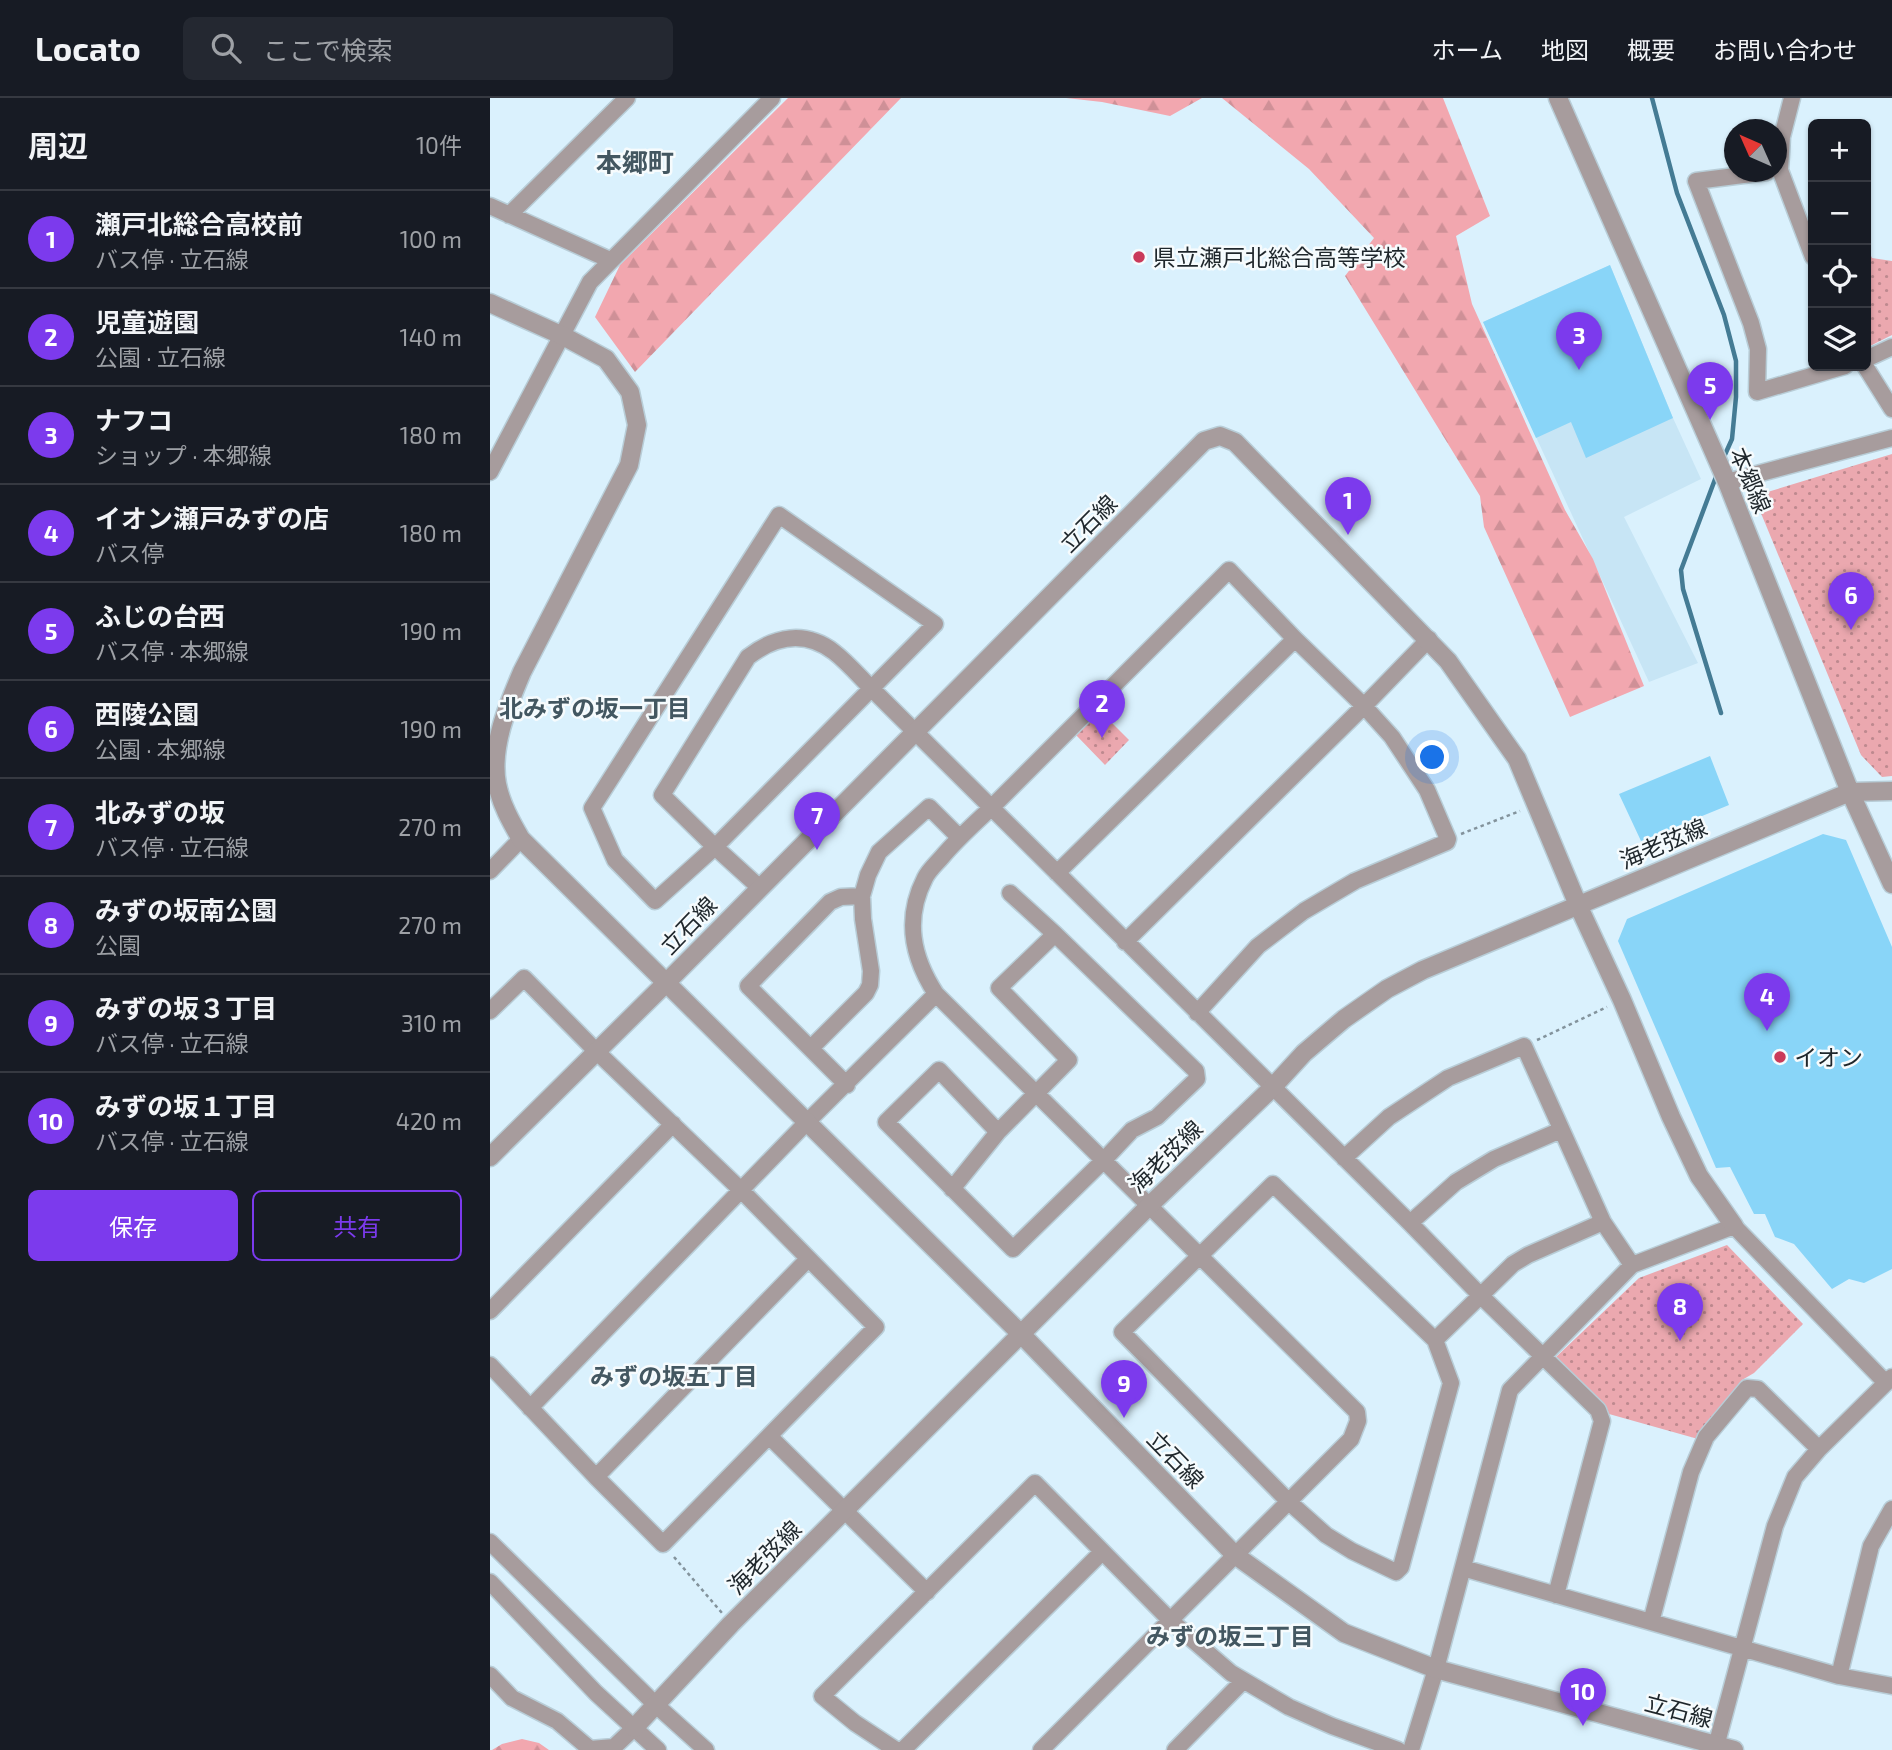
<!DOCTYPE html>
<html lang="ja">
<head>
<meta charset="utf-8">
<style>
	:root { --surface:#171b24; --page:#242831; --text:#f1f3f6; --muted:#9ea1a6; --line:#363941; --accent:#7c3aed }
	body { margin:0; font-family:"Exo 2","Noto Sans JP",sans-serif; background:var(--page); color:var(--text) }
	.controls { position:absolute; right:21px; top:21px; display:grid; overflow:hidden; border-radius:10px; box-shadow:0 2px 5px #0004 }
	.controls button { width:63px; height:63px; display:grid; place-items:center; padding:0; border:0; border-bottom:2px solid var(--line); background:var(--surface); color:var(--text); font:35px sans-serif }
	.compass { position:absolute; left:1234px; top:21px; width:63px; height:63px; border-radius:50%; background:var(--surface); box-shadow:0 2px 5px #0004; rotate:315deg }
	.you { position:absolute; left:943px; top:660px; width:24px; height:24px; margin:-18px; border:5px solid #fff; border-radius:50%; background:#1a73e8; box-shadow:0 0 0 10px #1a73e833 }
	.badge { display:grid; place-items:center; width:46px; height:46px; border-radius:50%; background:var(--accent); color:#fff; font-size:23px; font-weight:700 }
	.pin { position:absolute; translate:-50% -58px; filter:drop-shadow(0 2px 4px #0008) }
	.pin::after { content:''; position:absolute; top:37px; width:24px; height:21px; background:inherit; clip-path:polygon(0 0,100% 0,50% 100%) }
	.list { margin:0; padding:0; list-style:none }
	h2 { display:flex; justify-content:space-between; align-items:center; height:91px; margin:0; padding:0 28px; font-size:30px }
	h2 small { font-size:23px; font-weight:400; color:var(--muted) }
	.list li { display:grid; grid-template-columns:46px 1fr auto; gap:21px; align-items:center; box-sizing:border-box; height:98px; padding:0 28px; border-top:2px solid var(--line) }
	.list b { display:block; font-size:26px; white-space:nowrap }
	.list p { margin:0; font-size:23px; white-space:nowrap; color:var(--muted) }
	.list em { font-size:23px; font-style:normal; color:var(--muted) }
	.actions { display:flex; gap:14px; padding:21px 28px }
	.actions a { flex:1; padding:16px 0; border:2px solid var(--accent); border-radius:10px; text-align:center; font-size:24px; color:var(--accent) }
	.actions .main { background:var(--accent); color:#fff }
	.icon { flex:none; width:38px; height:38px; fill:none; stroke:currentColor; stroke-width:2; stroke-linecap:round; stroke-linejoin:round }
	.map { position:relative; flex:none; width:1402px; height:1652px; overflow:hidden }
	header { display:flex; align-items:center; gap:42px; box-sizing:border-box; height:98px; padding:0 35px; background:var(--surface); border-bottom:2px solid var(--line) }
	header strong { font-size:33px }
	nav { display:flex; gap:38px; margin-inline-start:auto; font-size:24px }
	.search { width:490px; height:63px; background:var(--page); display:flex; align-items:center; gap:18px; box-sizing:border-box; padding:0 24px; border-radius:10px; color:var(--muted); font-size:26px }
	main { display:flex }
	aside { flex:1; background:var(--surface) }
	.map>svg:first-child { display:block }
</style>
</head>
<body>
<header>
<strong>Locato</strong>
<div class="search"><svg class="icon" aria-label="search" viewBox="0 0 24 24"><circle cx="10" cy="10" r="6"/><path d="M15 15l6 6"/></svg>ここで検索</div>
<nav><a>ホーム</a><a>地図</a><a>概要</a><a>お問い合わせ</a></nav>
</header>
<main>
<aside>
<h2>周辺<small>10件</small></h2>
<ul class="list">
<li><span class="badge">1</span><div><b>瀬戸北総合高校前</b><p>バス停 · 立石線</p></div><em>100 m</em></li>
<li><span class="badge">2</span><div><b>児童遊園</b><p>公園 · 立石線</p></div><em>140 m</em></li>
<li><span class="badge">3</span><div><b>ナフコ</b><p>ショップ · 本郷線</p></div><em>180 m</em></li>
<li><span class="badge">4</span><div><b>イオン瀬戸みずの店</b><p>バス停</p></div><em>180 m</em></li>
<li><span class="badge">5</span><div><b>ふじの台西</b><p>バス停 · 本郷線</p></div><em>190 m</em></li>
<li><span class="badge">6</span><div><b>西陵公園</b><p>公園 · 本郷線</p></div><em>190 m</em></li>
<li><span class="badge">7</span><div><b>北みずの坂</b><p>バス停 · 立石線</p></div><em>270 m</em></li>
<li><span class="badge">8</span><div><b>みずの坂南公園</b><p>公園</p></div><em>270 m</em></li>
<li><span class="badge">9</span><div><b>みずの坂３丁目</b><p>バス停 · 立石線</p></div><em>310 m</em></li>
<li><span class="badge">10</span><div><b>みずの坂１丁目</b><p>バス停 · 立石線</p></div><em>420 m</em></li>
</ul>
<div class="actions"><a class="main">保存</a><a>共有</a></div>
</aside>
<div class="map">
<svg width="1402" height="1652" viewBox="0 0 1402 1652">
	<defs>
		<pattern id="forest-firs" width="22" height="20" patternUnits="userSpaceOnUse" patternTransform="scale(1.75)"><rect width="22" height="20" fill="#f2a7af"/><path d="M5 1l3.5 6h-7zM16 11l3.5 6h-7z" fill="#cf9097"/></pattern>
		<pattern id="park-dots" width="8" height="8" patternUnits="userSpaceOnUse" patternTransform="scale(1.75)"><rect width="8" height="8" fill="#eba8af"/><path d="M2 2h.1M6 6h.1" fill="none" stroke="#be898f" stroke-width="1.8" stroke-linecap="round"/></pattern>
	</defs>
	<rect width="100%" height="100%" fill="#daf1fd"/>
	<path fill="#c7e5f5" d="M1120 167 1183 320 1211 381 1134 419 1208 565 1159 584 993 224Z"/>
	<path fill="url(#forest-firs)" d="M298 0H411L145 274 105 219 130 167Z
		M576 0H712L680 18 612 4Z
		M732 0H953L1000 118 966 138 982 206 1075 412 1103 461 1154 588 1080 619 994 429 990 398 855 178 884 140 819 71Z
		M32 1641 49 1645 59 1652H2L12 1646Z"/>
	<path fill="url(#park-dots)" d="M1376 148 1382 160 1402 163V237L1376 250Z
		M1402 356V678L1392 679 1371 657 1268 408 1271 396Z
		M610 613 639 642 615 667 586 637Z
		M1237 1147 1313 1226 1264 1275 1252 1282 1208 1341 1119 1316 1066 1259 1149 1180Z"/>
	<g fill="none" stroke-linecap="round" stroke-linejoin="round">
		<path stroke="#447b94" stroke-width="4.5" d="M1162 0 1187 95 1234 217 1246 263V299L1242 341 1233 361
			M1227 376 1191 472 1193 491 1231 615"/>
	</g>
	<path fill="#89d5f8" d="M1120 167 1183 320 1096 360 1081 324 1046 340 993 224Z
		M1220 658 1239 707 1151 743 1129 696Z
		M1333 736 1356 742 1402 849V1171L1374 1185 1359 1181 1342 1191 1304 1146 1285 1139 1275 1116H1264L1240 1069 1226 1070 1128 843 1137 821Z"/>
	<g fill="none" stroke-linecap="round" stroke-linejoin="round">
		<g stroke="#b8cdd7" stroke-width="19">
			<path id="minor" d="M1302 0 1292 39 1290 72 1323 159
				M1277 74 1206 83 1261 225 1268 251 1267 294 1355 268
				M0 108 120 162
				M19 117 137 0
				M1376 261 1402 249
				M1375 268 1402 311
				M0 374 100 184 282 0
				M1237 384 1402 340
				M289 417 445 526 225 749 165 803 125 762 102 710Z
				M0 773 31 741
				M567 775 805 541
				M269 789 225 749 172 697 258 559C285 538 315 532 344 554 357 564 369 578 380 589L920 1125 990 1197 1108 1312 1112 1323 1066 1497
				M635 844 874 608 939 541
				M0 913 34 880 106 953 252 1093 386 1229 173 1446 106 1379 0 1267
				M321 950 376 895 380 887 381 873 373 821 372 798 378 777 389 754 439 709 469 739
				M357 987 258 888 340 804 351 799 372 798
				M508 1034 449 972 396 1024 523 1151 613 1063 642 1032 667 1019 707 981 706 973 565 836 520 795
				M854 1060 899 1019 958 980 1034 948 1113 1124 1142 1167
				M783 1086 945 1242 961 1285 911 1469 906 1474 862 1453 836 1437 799 1404 632 1234Z
				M462 1091 508 1034 579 962 509 890 565 836
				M920 1125 966 1084 1004 1061 1071 1032
				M0 1213 183 1026
				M945 1242 1023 1166 1038 1157 1113 1124
				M40 1310 316 1025 446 896
				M279 1338 437 1494
				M106 1379 318 1161
				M0 1444 166 1607 216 1652
				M973 1470 1349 1578 1402 1588
				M0 1484 106 1595 168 1652
				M1161 1524 1201 1374 1216 1339 1257 1290 1268 1291 1329 1351
				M0 1577 22 1600 67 1623 100 1651 124 1649 144 1630
				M1349 1578 1381 1448 1402 1411
				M406 1652 365 1625 332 1598 545 1385 681 1523 741 1575 799 1609 842 1628 908 1652
				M413 1652 611 1455
				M551 1652 861 1341 868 1323 867 1314 446 896C422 859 414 821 435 780 439 772 446 766 452 759 467 741 484 726 501 710L739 472 805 541 874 608 902 639 937 692 958 741 957 744 865 783 814 813 768 848 707 915
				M685 1652 753 1583
				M921 1652 946 1571 1020 1292 1142 1167 1244 1128 1396 1285
				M1225 1652 1285 1428 1305 1379 1329 1351 1402 1279"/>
		</g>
		<g stroke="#b8cdd7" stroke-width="21">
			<path id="tertiary" d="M1068 0 1237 384 1360 694 1402 786
				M0 205 73 238 116 261 140 294 147 327 139 367 32 574C18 607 0 649 7 686 11 706 21 724 31 741L531 1236 745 1457 854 1535 946 1571 1244 1652
				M0 1059 175 886 714 343 730 338 745 344 958 563 1027 661 1088 807 1132 902 1181 1019 1209 1078 1244 1128
				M144 1630 241 1526 660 1107 782 990 814 955 854 921 897 891 933 872 1360 694 1402 693"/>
		</g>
		<path stroke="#83939c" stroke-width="2.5" stroke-dasharray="3.5 3.5" stroke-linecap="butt" d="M971 736 1030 713
			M1047 942 1117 909
			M184 1459 232 1515"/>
		<use href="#minor" stroke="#a79c9d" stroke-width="16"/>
		<use href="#tertiary" stroke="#a79c9d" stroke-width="18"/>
	</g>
	<g fill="#ca3a5a" stroke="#f6fbfd" stroke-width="2.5">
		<circle cx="649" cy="159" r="7"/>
		<circle cx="1290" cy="959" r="7"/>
	</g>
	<g text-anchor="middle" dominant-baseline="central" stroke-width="5" stroke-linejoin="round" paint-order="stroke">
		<g font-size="23" fill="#1f272c" stroke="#f6fbfd" text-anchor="start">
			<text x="663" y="159">県立瀬戸北総合高等学校</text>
			<text x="1304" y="959">イオン</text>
		</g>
		<g font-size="23" fill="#1f272c" stroke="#f6fbfd">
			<text transform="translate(1261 382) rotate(67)">本郷線</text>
			<text transform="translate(598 425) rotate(-45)">立石線</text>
			<text transform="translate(1173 745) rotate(-23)">海老弦線</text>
			<text transform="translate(198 827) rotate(-46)">立石線</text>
			<text transform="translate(675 1058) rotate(-44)">海老弦線</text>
			<text transform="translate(686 1361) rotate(46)">立石線</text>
			<text transform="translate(274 1459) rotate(-45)">海老弦線</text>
			<text transform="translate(1189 1612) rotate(15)">立石線</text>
		</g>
		<g font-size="24" font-weight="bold" fill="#435761" stroke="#f6fbfd">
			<text x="105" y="609">北みずの坂一丁目</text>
			<text x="184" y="1277">みずの坂五丁目</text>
			<text x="740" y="1537">みずの坂三丁目</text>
		</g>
		<g font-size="26" font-weight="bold" fill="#435761" stroke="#f6fbfd">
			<text x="145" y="63">本郷町</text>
		</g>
	</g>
</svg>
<div class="controls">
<button>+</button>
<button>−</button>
<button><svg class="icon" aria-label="locate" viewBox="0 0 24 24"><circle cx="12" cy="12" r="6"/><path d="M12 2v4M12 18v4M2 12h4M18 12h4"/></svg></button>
<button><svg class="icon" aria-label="layers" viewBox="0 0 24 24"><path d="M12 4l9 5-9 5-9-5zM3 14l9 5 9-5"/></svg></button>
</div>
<svg class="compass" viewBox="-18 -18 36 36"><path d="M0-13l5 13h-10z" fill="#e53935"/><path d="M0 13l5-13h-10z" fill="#9ea1a6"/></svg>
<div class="you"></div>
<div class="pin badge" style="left:858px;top:437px">1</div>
<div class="pin badge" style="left:612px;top:640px">2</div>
<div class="pin badge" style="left:1089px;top:272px">3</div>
<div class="pin badge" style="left:1277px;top:933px">4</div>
<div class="pin badge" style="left:1220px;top:322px">5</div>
<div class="pin badge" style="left:1361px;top:532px">6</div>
<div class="pin badge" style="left:327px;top:752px">7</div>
<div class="pin badge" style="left:1190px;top:1243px">8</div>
<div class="pin badge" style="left:634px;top:1320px">9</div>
<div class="pin badge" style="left:1093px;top:1628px">10</div>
</div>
</main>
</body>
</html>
